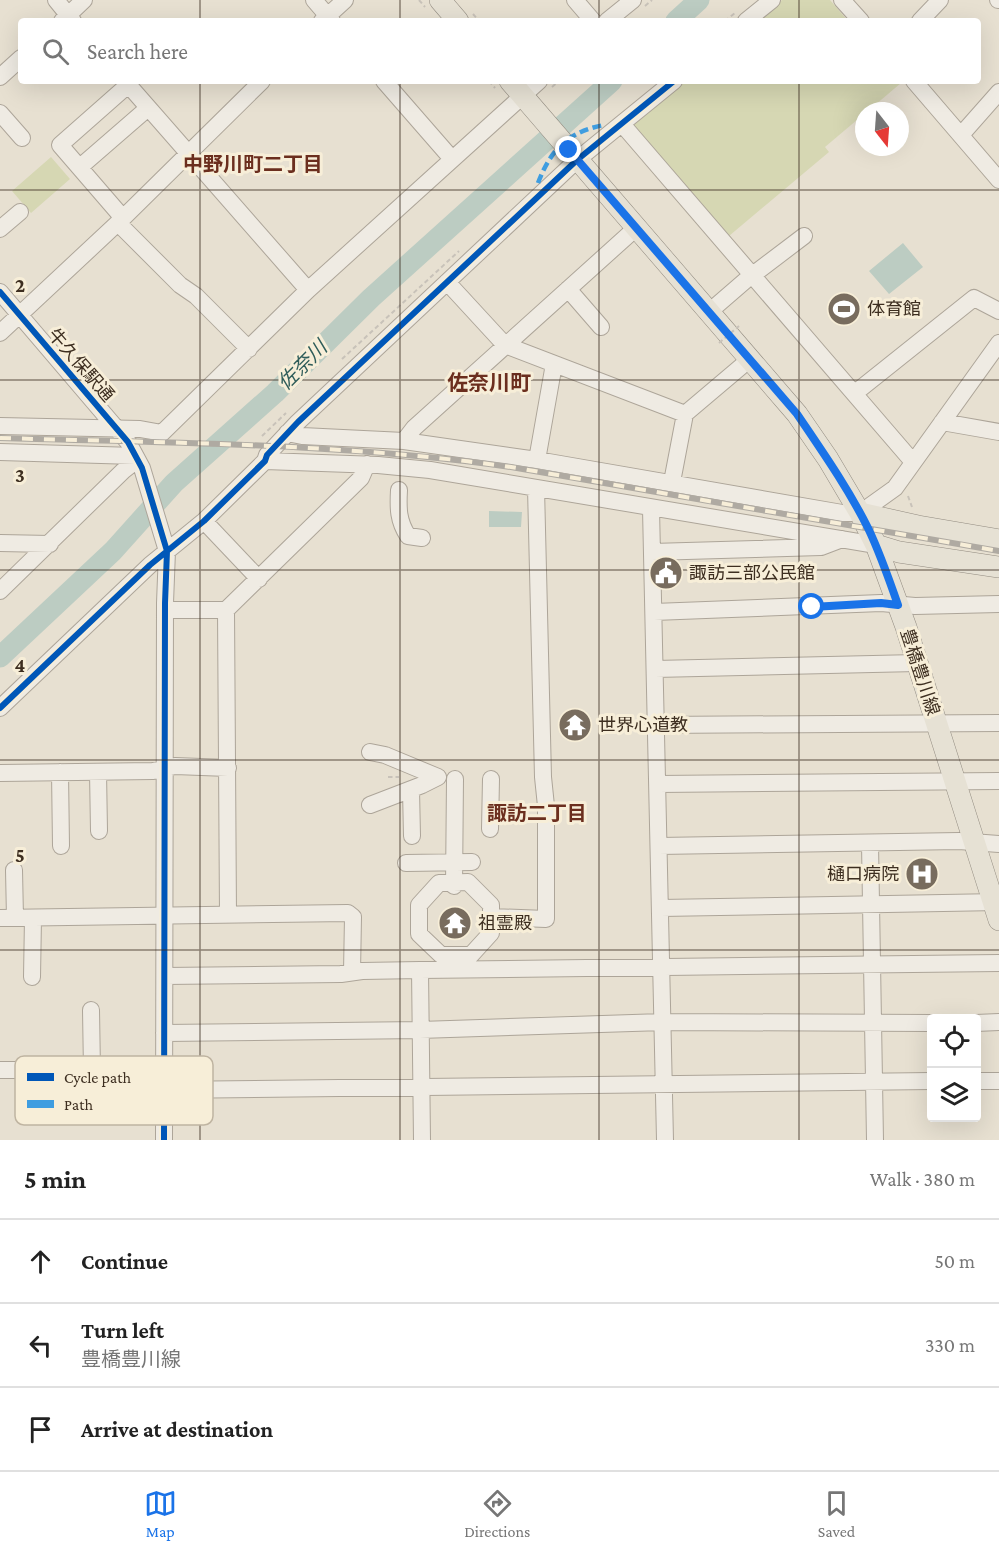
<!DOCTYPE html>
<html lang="en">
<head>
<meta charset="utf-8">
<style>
	:root { --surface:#fff; --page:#f6f6f6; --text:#222; --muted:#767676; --line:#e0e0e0; --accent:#1a73e8 }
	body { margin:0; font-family:"Crimson Pro","Noto Sans JP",serif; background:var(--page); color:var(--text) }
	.controls { position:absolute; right:18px; bottom:18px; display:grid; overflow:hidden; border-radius:6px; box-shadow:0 6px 24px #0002 }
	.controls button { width:54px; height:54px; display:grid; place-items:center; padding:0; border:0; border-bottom:2px solid var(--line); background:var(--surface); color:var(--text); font:30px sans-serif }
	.compass { position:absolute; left:855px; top:102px; width:54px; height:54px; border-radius:50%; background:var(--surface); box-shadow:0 6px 24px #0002; rotate:163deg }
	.stop { position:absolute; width:18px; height:18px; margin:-14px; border:4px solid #1a73e8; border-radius:50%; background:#fff }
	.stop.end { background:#1a73e8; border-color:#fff; box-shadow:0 2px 6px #0008 }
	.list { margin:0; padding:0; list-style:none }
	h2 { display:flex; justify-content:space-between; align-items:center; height:78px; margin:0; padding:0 24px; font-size:26px }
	h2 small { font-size:20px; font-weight:400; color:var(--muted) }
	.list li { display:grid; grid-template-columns:39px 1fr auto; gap:18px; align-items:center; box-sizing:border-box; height:84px; padding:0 24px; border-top:2px solid var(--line) }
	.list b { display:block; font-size:22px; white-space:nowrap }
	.list p { margin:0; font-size:20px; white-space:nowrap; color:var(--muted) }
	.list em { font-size:20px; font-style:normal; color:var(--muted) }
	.icon { flex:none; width:33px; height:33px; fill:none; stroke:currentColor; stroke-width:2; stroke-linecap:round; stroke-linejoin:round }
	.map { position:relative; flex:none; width:999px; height:1140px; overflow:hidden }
	.search { position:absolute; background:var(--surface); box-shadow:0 6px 24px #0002; left:18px; right:18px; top:18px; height:66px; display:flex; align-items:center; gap:15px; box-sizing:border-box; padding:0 21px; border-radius:6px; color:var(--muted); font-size:22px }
	.sheet { height:330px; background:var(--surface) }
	nav { display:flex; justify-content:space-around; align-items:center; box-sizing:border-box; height:84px; border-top:2px solid var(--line); background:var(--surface); font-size:16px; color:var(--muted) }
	nav a { display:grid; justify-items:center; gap:3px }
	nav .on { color:var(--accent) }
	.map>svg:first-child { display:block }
</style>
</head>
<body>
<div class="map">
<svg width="999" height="1140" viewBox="0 0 999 1140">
	<rect width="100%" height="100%" fill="#e7e0d1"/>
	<path fill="#d6d7b3" d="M782 0H830L848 21H757Z
		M686 81H899L901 83 868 111H864V114L825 147 829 152 729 236 633 125Z
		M51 157 70 179 31 213 12 191Z"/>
	<path fill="#bcccc2" d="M903 243 923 267 889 294 869 271Z
		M489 511 522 512 521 527H489Z"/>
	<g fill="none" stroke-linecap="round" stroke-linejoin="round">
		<path stroke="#bcccc2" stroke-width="21" d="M676 21 699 0
			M0 657 113 551 174 483 275 393 371 298 612 81"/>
		<g stroke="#ada599" stroke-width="18">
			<path id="minor" d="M56 0 73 21
				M314 0 332 21
				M575 0 593 21
				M842 0 861 21
				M998 0H999
				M62 21 84 0
				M322 21 345 0
				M607 21 633 0
				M746 21 772 0
				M920 21 940 0
				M0 77 21 58
				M125 81 308 290
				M384 81 452 159
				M914 81 999 180
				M0 113 22 138
				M622 124 913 462
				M961 135 999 92
				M80 167 148 108
				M123 218 60 145 128 85
				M118 223 180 285 196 296 249 349
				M0 229 20 212
				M447 282 505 345 685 414
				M568 289 601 327
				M0 292 128 442 142 468 167 551 165 603 164 1140
				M709 312 746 280 804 236
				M0 333 123 218 262 81
				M855 393 974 298 999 311
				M942 422 999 432
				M0 426 140 429 162 433 308 290 539 81
				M287 433 302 436 404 441 537 460 842 513H860L895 488 999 343
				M404 441 414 428 636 228
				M0 452 135 456
				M537 460 554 364
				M265 461 378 465 430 470 876 545
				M672 482 685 414 750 359
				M399 490C398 508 398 521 408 536L422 538
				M651 509 665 1140
				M204 521 259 579
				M0 543 50 544
				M652 552 821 547 842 539
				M0 591 123 471 137 460
				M166 610H226
				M654 612 881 603 915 606 999 604
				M655 669 917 663
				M0 708 150 565 204 521 265 461 267 455 298 422 577 160 674 81
				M656 725 999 723
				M370 752 385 755 438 777
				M60 772 61 846
				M98 772 99 831
				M0 773 153 771 175 766 228 768
				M658 784 999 781
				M411 790 412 836
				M370 805 422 785 438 777
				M490 829 491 779
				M870 844 875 1140
				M659 846 959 841 999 844
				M406 863 472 862
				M14 870 15 918
				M468 882 491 905V933L471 955H441L419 934V905L439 883Z
				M454 886 455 779
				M661 908 999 902
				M228 914 226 610 361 478 367 464
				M491 917 546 919V806L543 777 536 488
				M0 918 348 913 353 917 352 972
				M420 970 422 1140
				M165 976 341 974 362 971 420 970 999 963
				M32 977 33 918
				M91 1010 92 1070
				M976 1023 999 1022
				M164 1033 420 1030 663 1022 932 1023
				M0 1070H165
				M976 1081H999
				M164 1090 932 1081"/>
		</g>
		<g stroke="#928b80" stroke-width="22">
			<path id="major" d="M440 0 458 21
				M510 81 797 414 828 459 860 513 876 545 906 627 999 920
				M860 513 918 526 999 540
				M876 545 899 552 999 567"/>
		</g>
		<path stroke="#c8c2b9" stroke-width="2" stroke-dasharray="4.5 3" stroke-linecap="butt" d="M419 0 425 7
			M645 6 652 0
			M473 14 479 21
			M725 21 735 13
			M489 81 495 88
			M552 87 559 81
			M342 359 459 251
			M262 436 286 413
			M908 496 912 507
			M388 777H399"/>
		<use href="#minor" stroke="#efebe3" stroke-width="16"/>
		<use href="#major" stroke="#e6e1d4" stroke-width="21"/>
		<g stroke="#afaaa2" stroke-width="6">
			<path id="rail" d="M0 438C170 443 342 443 511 467L999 551"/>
		</g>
		<use href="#rail" stroke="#f7eed8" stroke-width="4" stroke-dasharray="11" stroke-linecap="butt"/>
		<path stroke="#c8c2b9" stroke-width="2" stroke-dasharray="4.5 3" stroke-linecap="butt" d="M719 343 739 326"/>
		<path stroke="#3f9de0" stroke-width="4.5" stroke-dasharray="9 4.5" stroke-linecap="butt" d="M538 183C551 149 568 132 604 125"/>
		<g stroke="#f7eed8" stroke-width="10">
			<path id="cycleway" d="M0 292 128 442 142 468 167 551 165 603 164 1140
				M0 708 150 565 204 521 265 461 267 455 298 422 577 160 674 81"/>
		</g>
		<use href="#cycleway" stroke="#0057b8" stroke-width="6"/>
	</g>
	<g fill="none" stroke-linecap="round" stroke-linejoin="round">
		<path stroke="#1a73e8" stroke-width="8" d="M569 150 797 414C822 451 848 488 868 528 880 553 889 579 898 605L881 603 812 607"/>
	</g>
	<path fill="none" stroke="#3d2e20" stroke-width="1.5" stroke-opacity="0.55" d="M200 0V21M400 0V21M599 0V21M799 0V21M200 81V1140M400 81V1140M599 81V1140M799 81V1140M0 190H999M0 380H999M0 570H999M0 760H999M0 950H999"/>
	<defs>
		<g id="stadium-disc" transform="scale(1.725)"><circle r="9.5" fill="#786c5e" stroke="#f7eed8"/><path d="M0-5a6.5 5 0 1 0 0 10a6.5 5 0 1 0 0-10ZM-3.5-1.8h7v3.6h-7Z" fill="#fff"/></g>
		<g id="civic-disc" transform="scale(1.725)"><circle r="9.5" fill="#786c5e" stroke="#f7eed8"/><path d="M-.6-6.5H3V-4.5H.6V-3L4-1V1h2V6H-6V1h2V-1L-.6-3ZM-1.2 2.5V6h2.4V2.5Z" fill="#fff"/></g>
		<g id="temple-disc" transform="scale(1.725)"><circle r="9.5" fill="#786c5e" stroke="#f7eed8"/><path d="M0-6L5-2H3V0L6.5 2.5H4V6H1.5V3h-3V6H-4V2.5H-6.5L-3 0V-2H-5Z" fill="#fff"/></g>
		<g id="hospital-disc" transform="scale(1.725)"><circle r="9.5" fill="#786c5e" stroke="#f7eed8"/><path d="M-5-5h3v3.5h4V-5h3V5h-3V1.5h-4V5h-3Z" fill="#fff"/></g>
	</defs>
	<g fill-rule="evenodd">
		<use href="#stadium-disc" x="844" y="309"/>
		<use href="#civic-disc" x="666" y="573"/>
		<use href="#temple-disc" x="575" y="725"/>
		<use href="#hospital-disc" x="922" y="874"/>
		<use href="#temple-disc" x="455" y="923"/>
	</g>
	<g text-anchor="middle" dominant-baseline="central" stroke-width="6" stroke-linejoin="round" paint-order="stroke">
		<g font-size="18" fill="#3d2e20" stroke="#f7eed8" text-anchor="start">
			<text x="867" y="309">体育館</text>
			<text x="689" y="573">諏訪三部公民館</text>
			<text x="598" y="725">世界心道教</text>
			<text x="899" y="874" text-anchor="end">樋口病院</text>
			<text x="478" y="923">祖霊殿</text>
		</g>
		<g font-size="18" fill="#3d2e20" stroke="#f7eed8">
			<text transform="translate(81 365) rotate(49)">牛久保駅通</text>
			<text transform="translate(920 672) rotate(72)">豊橋豊川線</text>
		</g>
		<g font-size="20" font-weight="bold" fill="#6b2e1e" stroke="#f7eed8">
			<text x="253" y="164">中野川町二丁目</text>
			<text x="537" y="813">諏訪二丁目</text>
		</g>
		<g font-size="20" font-style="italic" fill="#2f5d5a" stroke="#f7eed8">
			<text transform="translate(302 365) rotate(-45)">佐奈川</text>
		</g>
		<g font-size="21" font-weight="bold" fill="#6b2e1e" stroke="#f7eed8">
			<text x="489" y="383">佐奈川町</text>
		</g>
	</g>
	<rect x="15" y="1056" width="198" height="69" rx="9" fill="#f7eed8" stroke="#bfb4a1" stroke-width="1.5"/>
	<rect x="27" y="1073" width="27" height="8" fill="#0057b8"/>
	<rect x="27" y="1100" width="27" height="8" fill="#3f9de0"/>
	<g font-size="16" fill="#3d2e20">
		<text x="64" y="1083">Cycle path</text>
		<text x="64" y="1110">Path</text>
	</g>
	<g font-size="20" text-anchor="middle" font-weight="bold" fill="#3d2e20" stroke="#f7eed8" stroke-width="6" stroke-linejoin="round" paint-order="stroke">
		<text x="20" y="292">2</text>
		<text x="20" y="482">3</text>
		<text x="20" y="672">4</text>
		<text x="20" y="862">5</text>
	</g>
</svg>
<div class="controls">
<button><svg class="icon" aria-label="locate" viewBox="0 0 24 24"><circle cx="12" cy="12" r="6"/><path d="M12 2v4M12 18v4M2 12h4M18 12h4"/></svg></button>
<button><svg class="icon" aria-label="layers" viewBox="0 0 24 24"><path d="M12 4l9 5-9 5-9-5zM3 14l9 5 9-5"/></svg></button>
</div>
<svg class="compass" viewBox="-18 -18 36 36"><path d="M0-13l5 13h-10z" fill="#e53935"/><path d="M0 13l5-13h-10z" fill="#767676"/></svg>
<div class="stop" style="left:812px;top:607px"></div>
<div class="stop end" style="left:569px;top:150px"></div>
<div class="search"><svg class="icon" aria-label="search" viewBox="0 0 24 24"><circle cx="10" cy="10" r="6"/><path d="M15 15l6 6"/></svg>Search here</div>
</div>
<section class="sheet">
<h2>5 min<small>Walk · 380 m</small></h2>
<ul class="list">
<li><svg class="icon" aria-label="ahead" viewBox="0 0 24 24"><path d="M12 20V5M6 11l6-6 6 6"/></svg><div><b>Continue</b></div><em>50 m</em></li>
<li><svg class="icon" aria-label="left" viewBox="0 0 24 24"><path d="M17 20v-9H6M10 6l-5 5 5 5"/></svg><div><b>Turn left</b><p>豊橋豊川線</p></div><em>330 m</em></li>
<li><svg class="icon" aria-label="arrive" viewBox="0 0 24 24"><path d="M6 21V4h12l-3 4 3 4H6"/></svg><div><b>Arrive at destination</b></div></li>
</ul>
</section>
<nav>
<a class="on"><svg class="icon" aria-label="map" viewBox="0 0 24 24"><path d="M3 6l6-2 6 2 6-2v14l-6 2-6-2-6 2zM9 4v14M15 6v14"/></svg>Map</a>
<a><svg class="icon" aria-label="directions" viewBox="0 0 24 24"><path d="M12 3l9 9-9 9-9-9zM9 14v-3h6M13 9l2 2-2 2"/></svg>Directions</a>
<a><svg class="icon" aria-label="saved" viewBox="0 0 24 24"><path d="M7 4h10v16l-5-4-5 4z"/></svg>Saved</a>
</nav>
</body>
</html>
